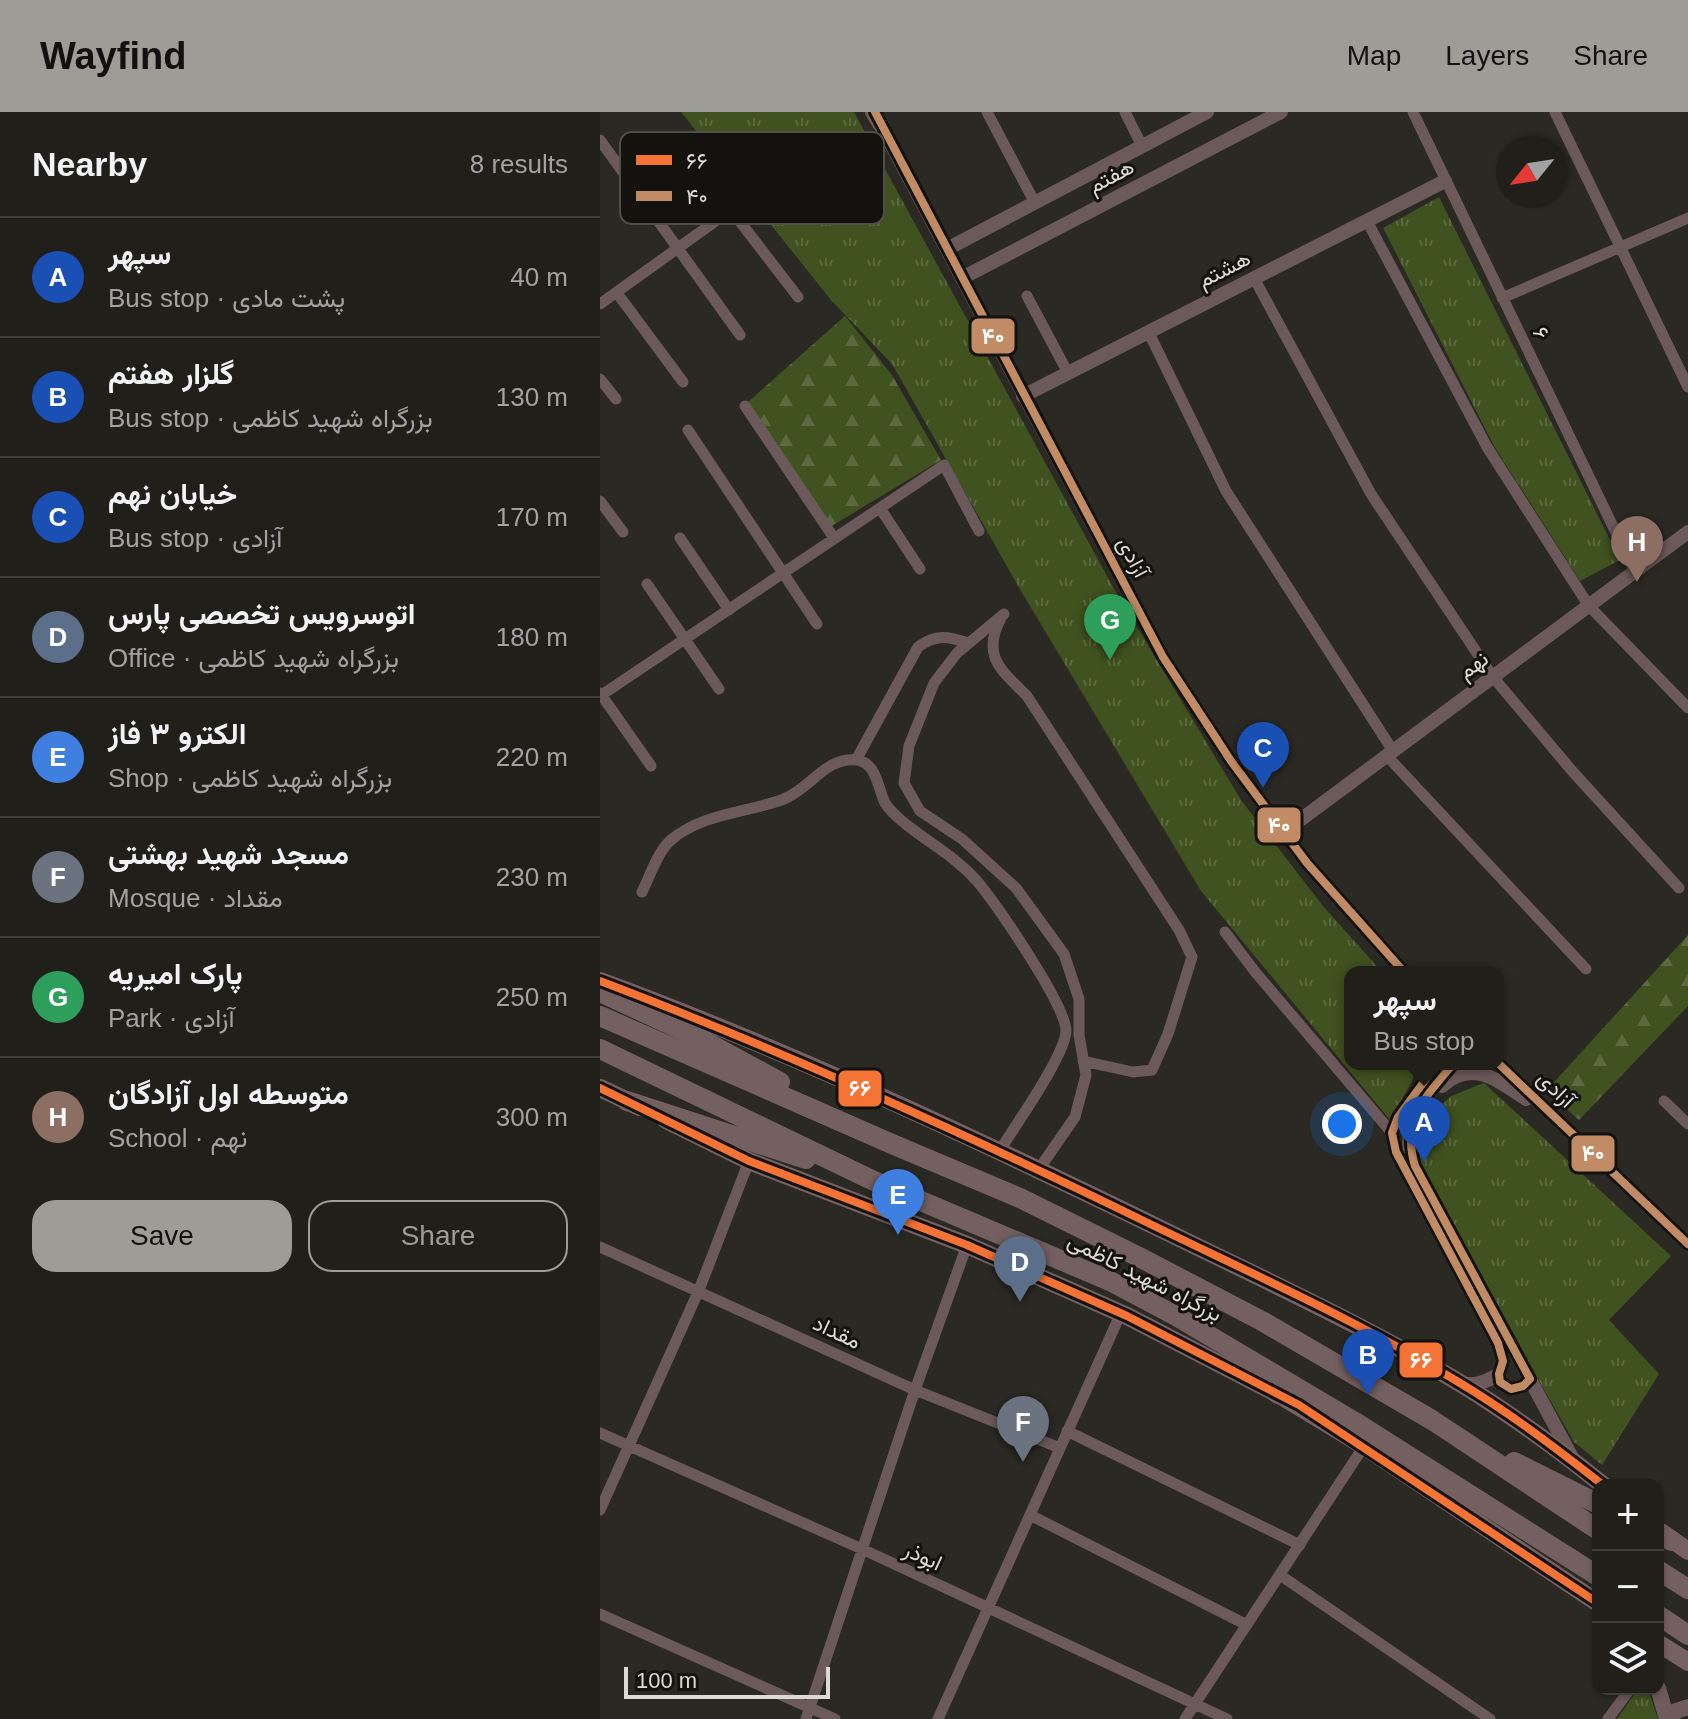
<!DOCTYPE html>
<html lang="en">
<head>
<meta charset="utf-8">
<style>
	:root { --surface:#201f1a; --page:#2d2c27; --text:#f1f3f6; --muted:#a2a2a2; --line:#3d3d39; --accent:#9e9c96 }
	body { margin:0; font-family:Arial,Vazirmatn,sans-serif; background:var(--page); color:var(--text) }
	.controls { position:absolute; right:24px; bottom:24px; display:grid; overflow:hidden; border-radius:16px; box-shadow:0 2px 6px #0004 }
	.controls button { width:72px; height:72px; display:grid; place-items:center; padding:0; border:0; border-bottom:2px solid var(--line); background:var(--surface); color:var(--text); font:40px sans-serif }
	.compass { position:absolute; left:896px; top:24px; width:72px; height:72px; border-radius:50%; background:var(--surface); box-shadow:0 2px 6px #0004; rotate:240deg }
	.scale { position:absolute; left:24px; bottom:20px; width:206px; box-sizing:border-box; padding-left:8px; border:4px solid #dcdad4; border-top:0; font-size:22px; line-height:28px; white-space:nowrap; color:#dcdad4; -webkit-text-stroke:6px #14120e; paint-order:stroke }
	.you { position:absolute; left:742px; top:1012px; width:28px; height:28px; margin:-20px; border:6px solid #fff; border-radius:50%; background:#1a73e8; box-shadow:0 0 0 12px #1a73e833 }
	.badge { display:grid; place-items:center; width:52px; height:52px; border-radius:50%; background:var(--accent); color:#fff; font-size:26px; font-weight:700 }
	.pin { position:absolute; translate:-50% -66px; filter:drop-shadow(0 2px 4px #0008) }
	.pin::after { content:''; position:absolute; top:42px; width:28px; height:24px; background:inherit; clip-path:polygon(0 0,100% 0,50% 100%) }
	.popup { position:absolute; left:744px; top:854px; width:160px; height:104px; box-sizing:border-box; display:grid; place-content:center; border-radius:16px; background:var(--surface); filter:drop-shadow(0 2px 6px #0005); font-size:26px; white-space:nowrap; color:var(--muted) }
	.popup b { font-size:30px; color:var(--text) }
	.popup::after { content:''; position:absolute; left:50%; top:100%; margin-left:-16px; border:16px solid transparent; border-top-color:var(--surface) }
	.list { margin:0; padding:0; list-style:none }
	h2 { display:flex; justify-content:space-between; align-items:center; height:104px; margin:0; padding:0 32px; font-size:34px }
	h2 small { font-size:26px; font-weight:400; color:var(--muted) }
	.list li { display:grid; grid-template-columns:52px 1fr auto; gap:24px; align-items:center; box-sizing:border-box; height:120px; padding:0 32px; border-top:2px solid var(--line) }
	.list b { display:block; font-size:30px; white-space:nowrap }
	.list p { margin:0; font-size:26px; white-space:nowrap; color:var(--muted) }
	.list em { font-size:26px; font-style:normal; color:var(--muted) }
	.actions { display:flex; gap:16px; padding:24px 32px }
	.actions a { flex:1; padding:18px 0; border:2px solid var(--accent); border-radius:24px; text-align:center; font-size:28px; color:var(--accent) }
	.actions .main { background:var(--accent); color:#111 }
	.icon { flex:none; width:44px; height:44px; fill:none; stroke:currentColor; stroke-width:2; stroke-linecap:round; stroke-linejoin:round }
	.map { position:relative; flex:none; width:1088px; height:1607px; overflow:hidden }
	header { display:flex; align-items:center; gap:48px; box-sizing:border-box; height:112px; padding:0 40px; background:var(--accent); color:#111 }
	header strong { font-size:38px }
	nav { display:flex; gap:44px; margin-inline-start:auto; font-size:28px }
	main { display:flex }
	aside { flex:1; background:var(--surface) }
	.map>svg:first-child { display:block }
</style>
</head>
<body>
<header>
<strong>Wayfind</strong>
<nav><a>Map</a><a>Layers</a><a>Share</a></nav>
</header>
<main>
<aside>
<h2>Nearby<small>8 results</small></h2>
<ul class="list">
<li><span class="badge" style="background:#1a4fb4">A</span><div><b>سپهر</b><p>Bus stop · پشت مادی</p></div><em>40 m</em></li>
<li><span class="badge" style="background:#1a4fb4">B</span><div><b>گلزار هفتم</b><p>Bus stop · بزرگراه شهید کاظمی</p></div><em>130 m</em></li>
<li><span class="badge" style="background:#1a4fb4">C</span><div><b>خیابان نهم</b><p>Bus stop · آزادی</p></div><em>170 m</em></li>
<li><span class="badge" style="background:#5c6f8a">D</span><div><b>اتوسرویس تخصصی پارس</b><p>Office · بزرگراه شهید کاظمی</p></div><em>180 m</em></li>
<li><span class="badge" style="background:#3f7fe0">E</span><div><b>الکترو ۳ فاز</b><p>Shop · بزرگراه شهید کاظمی</p></div><em>220 m</em></li>
<li><span class="badge" style="background:#6b7280">F</span><div><b>مسجد شهید بهشتی</b><p>Mosque · مقداد</p></div><em>230 m</em></li>
<li><span class="badge" style="background:#2e9e5b">G</span><div><b>پارک امیریه</b><p>Park · آزادی</p></div><em>250 m</em></li>
<li><span class="badge" style="background:#8d6e63">H</span><div><b>متوسطه اول آزادگان</b><p>School · نهم</p></div><em>300 m</em></li>
</ul>
<div class="actions"><a class="main">Save</a><a>Share</a></div>
</aside>
<div class="map">
<svg width="1088" height="1607" viewBox="0 0 1088 1607">
	<defs>
		<pattern id="forest-firs" width="22" height="20" patternUnits="userSpaceOnUse" patternTransform="scale(2)"><rect width="22" height="20" fill="#405220"/><path d="M5 1l3.5 6h-7zM16 11l3.5 6h-7z" fill="#5b6a40"/></pattern>
		<pattern id="park-tufts" width="24" height="20" patternUnits="userSpaceOnUse" patternTransform="scale(2)"><rect width="24" height="20" fill="#405220"/><path d="M3 7l-1-3M5 7V3M7 7l1-3M15 17l-1-3M17 17v-4M19 17l1-3" fill="none" stroke="#5b6a40"/></pattern>
	</defs>
	<rect width="100%" height="100%" fill="#2a2923"/>
	<path fill="url(#forest-firs)" d="M245 204 292 263 341 348 230 415 148 290Z
		M1088 823V894L979 1008 946 979Z"/>
	<path fill="url(#park-tufts)" d="M81 0H254L513 475 641 688 723 794 782 860H750V952H818L811 971 790 1008 601 779 421 479 292 252 231 188Z
		M839 85 1020 448 980 469 894 334 783 116Z
		M884 971 1071 1144 1009 1208 1059 1262 1002 1353 974 1330 905 1209 817 1043 823 1010 851 984Z
		M1038 1577H1048L1058 1607H1017Z"/>
	<g fill="none" stroke-linecap="round" stroke-linejoin="round">
		<path stroke="#6c595b" stroke-width="11" d="M387 0 435 91
			M525 0 542 34
			M813 0 1035 460
			M955 0 1088 275
			M0 28 140 223
			M767 109 887 335 989 494 1088 596
			M654 166 771 382 893 565 973 660 1079 776
			M17 181 83 270
			M427 184 468 261
			M902 186 1088 106
			M0 192 131 98 198 185
			M549 221 626 379 793 639
			M0 267 16 287
			M145 294 234 426
			M88 318 217 512
			M0 389 23 420
			M280 396 320 457
			M80 426 129 498
			M47 472 119 577
			M404 502 357 541 334 571 309 634 304 671 320 699 362 727 416 776 464 842 479 887V923L486 963 475 1005 439 1057
			M401 506C381 544 401 558 427 584L579 818 592 845 568 922 552 958 533 960 483 949
			M0 581 51 654
			M0 584 344 353 379 419
			M787 644 986 857
			M256 648 318 535C336 522 348 524 368 531
			M42 780C50 764 58 739 71 728 103 701 147 701 184 687 210 677 226 644 257 648 277 651 278 677 285 691 289 697 296 704 302 709 327 730 355 744 377 769 396 792 466 893 466 919 465 944 414 1015 399 1040
			M625 820 656 861 792 1021
			M1064 989 1088 1012
			M0 1135 315 1278 460 1336
			M467 1319 700 1433
			M0 1321 262 1437 627 1607
			M0 1398 99 1178 149 1049
			M430 1403 647 1513
			M680 1463 890 1607
			M0 1502 235 1607
			M206 1607 315 1278 367 1133
			M338 1607 521 1201
			M585 1607 764 1334
			M1008 1607 1030 1577"/>
		<path stroke="#6c595b" stroke-width="14" d="M281 13 563 545 631 649 707 751 804 860
			M347 137 607 0
			M362 166 681 0
			M423 284 845 69
			M684 720 1088 420
			M898 951 1088 1132
			M837 952 798 1005 792 1021 796 1040 898 1231 903 1249 899 1262 900 1270 911 1277 923 1274 930 1267
			M853 952C836 973 809 1001 809 1029 809 1038 813 1046 815 1054L974 1349
			M842 974C873 946 898 969 926 987
			M862 1272C877 1273 886 1270 899 1262"/>
		<path stroke="#6f5b5c" stroke-width="16" d="M273 0 281 13
			M1058 1576 1067 1607
			M1070 1607 1076 1599 1088 1595"/>
		<path stroke="#786163" stroke-width="18" d="M0 869C191 939 376 1027 559 1116 660 1166 764 1213 860 1271 909 1301 958 1337 1003 1373
			M0 976 40 995
			M66 1008 149 1049 367 1133 527 1204 678 1282 764 1334 998 1491
			M1061 1420 1088 1439
			M1058 1531 1088 1550"/>
		<path stroke="#746061" stroke-width="20" d="M0 880 99 926 180 970
			M0 904 292 1032 420 1086 541 1146 662 1209 832 1308 998 1418
			M0 937 274 1069 510 1169 576 1204 755 1310 998 1464
			M27 989 206 1047
			M653 1262 678 1282
			M914 1350 998 1392
			M1058 1422 1072 1429
			M1058 1458 1088 1477
			M1058 1503 1088 1523"/>
		<g stroke="#14120e" stroke-width="14">
			<path id="bus-1" d="M0 869C187 940 368 1023 548 1111 653 1162 760 1210 860 1271 910 1301 957 1337 1003 1373
				M0 976 149 1049 367 1133 527 1204 699 1293 998 1491"/>
		</g>
		<g stroke="#14120e" stroke-width="14">
			<path id="bus-2" d="M275 0 563 545 631 649 707 751 804 860
				M898 951 1088 1132
				M837 952 798 1005 792 1021 796 1040 898 1231 903 1249 899 1262 900 1270 911 1277 923 1274 930 1267 815 1054C801 1007 825 986 853 952"/>
		</g>
		<use href="#bus-1" stroke="#f57335" stroke-width="8"/>
		<use href="#bus-2" stroke="#c18c65" stroke-width="8"/>
	</g>
	<g text-anchor="middle" dominant-baseline="central" stroke-width="6" stroke-linejoin="round" paint-order="stroke">
		<g font-size="22" fill="#dcdad4" stroke="#14120e">
			<text transform="translate(511 64) rotate(-28)">هفتم</text>
			<text transform="translate(624 157) rotate(-27)">هشتم</text>
			<text transform="translate(941 221) rotate(64)">۶</text>
			<text transform="translate(533 445) rotate(62)">آزادی</text>
			<text transform="translate(873 553) rotate(-37)">نهم</text>
			<text transform="translate(956 977) rotate(44)">آزادی</text>
			<text transform="translate(545 1165) rotate(27)">بزرگراه شهید کاظمی</text>
			<text transform="translate(237 1220) rotate(25)">مقداد</text>
			<text transform="translate(323 1444) rotate(25)">ابوذر</text>
		</g>
	</g>
	<rect x="20" y="20" width="264" height="92" rx="12" fill="#14120e" stroke="#504e49" stroke-width="2"/>
	<rect x="36" y="43" width="36" height="10" fill="#f57335"/>
	<rect x="36" y="79" width="36" height="10" fill="#c18c65"/>
	<g font-size="22" fill="#dcdad4">
		<text x="86" y="56">۶۶</text>
		<text x="86" y="92">۴۰</text>
	</g>
	<g stroke="#14120e" stroke-width="3">
		<rect x="370" y="205" width="46" height="38" rx="8" fill="#c18c65"/>
		<rect x="656" y="694" width="46" height="38" rx="8" fill="#c18c65"/>
		<rect x="237" y="957" width="46" height="39" rx="8" fill="#f57335"/>
		<rect x="970" y="1022" width="46" height="39" rx="8" fill="#c18c65"/>
		<rect x="798" y="1229" width="46" height="38" rx="8" fill="#f57335"/>
	</g>
	<g font-size="22" text-anchor="middle" font-weight="bold" fill="#fff">
		<text x="393" y="232">۴۰</text>
		<text x="679" y="721">۴۰</text>
		<text x="260" y="984">۶۶</text>
		<text x="993" y="1049">۴۰</text>
		<text x="821" y="1256">۶۶</text>
	</g>
</svg>
<div class="controls">
<button>+</button>
<button>−</button>
<button><svg class="icon" aria-label="layers" viewBox="0 0 24 24"><path d="M12 4l9 5-9 5-9-5zM3 14l9 5 9-5"/></svg></button>
</div>
<svg class="compass" viewBox="-18 -18 36 36"><path d="M0-13l5 13h-10z" fill="#e53935"/><path d="M0 13l5-13h-10z" fill="#a2a2a2"/></svg>
<div class="scale">100 m</div>
<div class="you"></div>
<div class="pin badge" style="left:824px;top:1050px;background:#1a4fb4">A</div>
<div class="popup"><b>سپهر</b>Bus stop</div>
<div class="pin badge" style="left:768px;top:1283px;background:#1a4fb4">B</div>
<div class="pin badge" style="left:663px;top:676px;background:#1a4fb4">C</div>
<div class="pin badge" style="left:420px;top:1190px;background:#5c6f8a">D</div>
<div class="pin badge" style="left:298px;top:1123px;background:#3f7fe0">E</div>
<div class="pin badge" style="left:423px;top:1350px;background:#6b7280">F</div>
<div class="pin badge" style="left:510px;top:548px;background:#2e9e5b">G</div>
<div class="pin badge" style="left:1037px;top:470px;background:#8d6e63">H</div>
</div>
</main>
</body>
</html>
